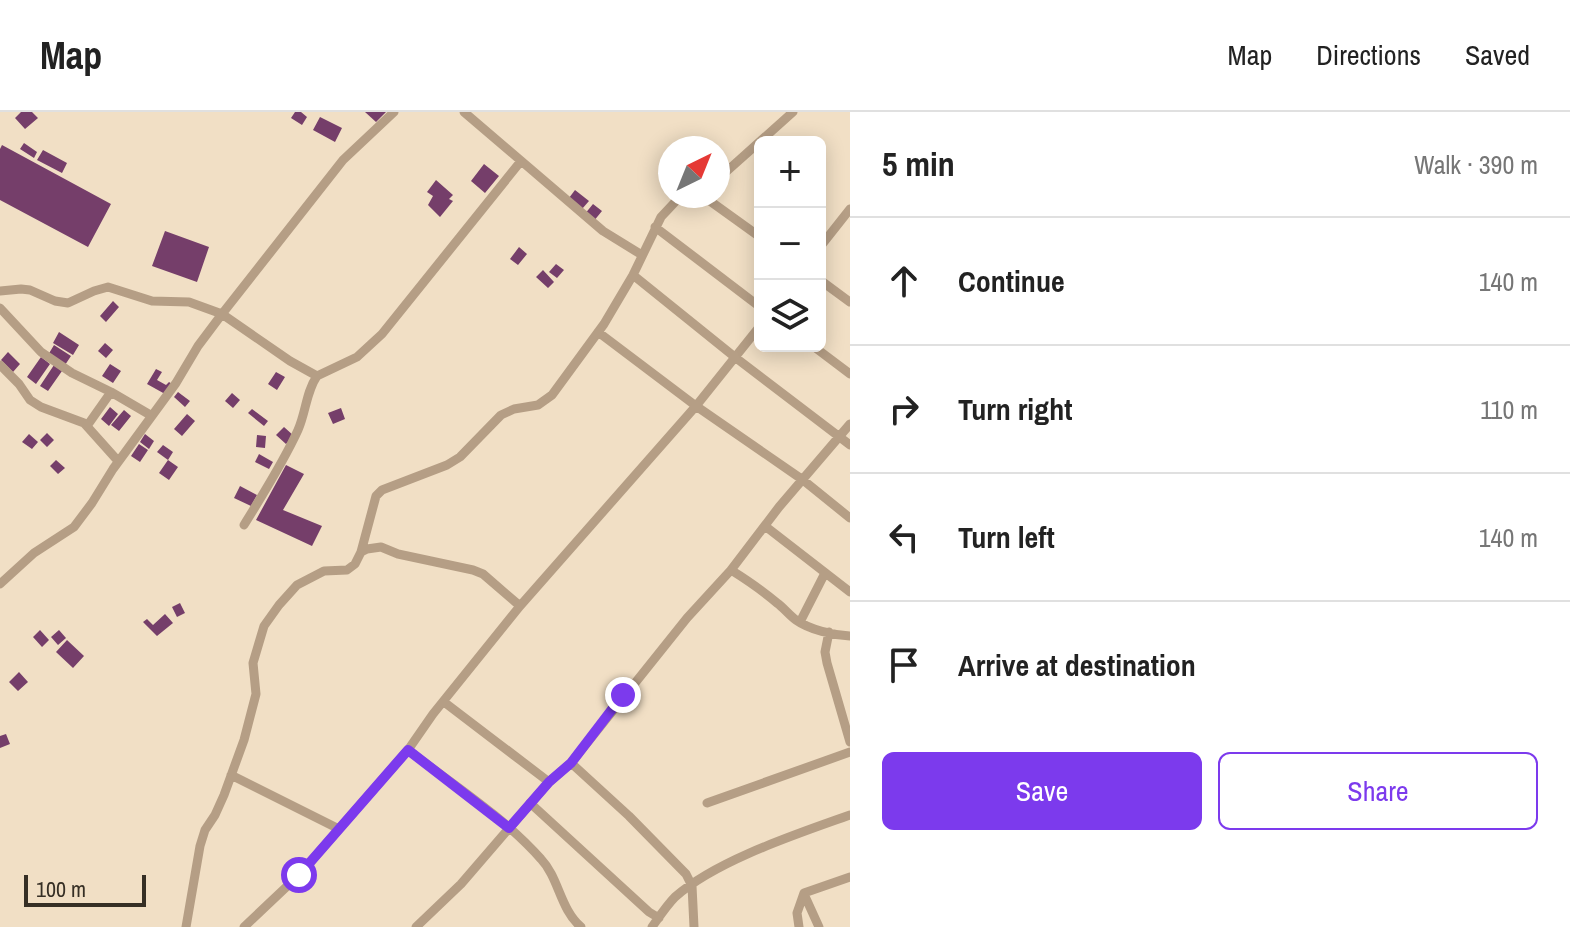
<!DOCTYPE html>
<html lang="en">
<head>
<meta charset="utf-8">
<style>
	:root { --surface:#fff; --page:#f6f6f6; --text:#222; --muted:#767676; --line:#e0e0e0; --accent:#7c3aed }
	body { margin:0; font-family:"Archivo Narrow",sans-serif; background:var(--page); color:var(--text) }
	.controls { position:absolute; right:24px; top:24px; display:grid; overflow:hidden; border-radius:12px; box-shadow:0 4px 20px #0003 }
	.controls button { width:72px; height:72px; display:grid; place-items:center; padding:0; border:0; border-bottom:2px solid var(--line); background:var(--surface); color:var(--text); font:40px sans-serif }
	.compass { position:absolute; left:658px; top:24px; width:72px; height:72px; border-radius:50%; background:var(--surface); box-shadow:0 4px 20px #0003; rotate:43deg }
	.scale { position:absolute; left:24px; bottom:20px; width:122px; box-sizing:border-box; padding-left:8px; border:4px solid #362f25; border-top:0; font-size:22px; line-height:28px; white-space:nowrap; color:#362f25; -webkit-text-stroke:6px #f1dfc5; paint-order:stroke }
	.stop { position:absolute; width:24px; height:24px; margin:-18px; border:6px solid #7c3aed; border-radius:50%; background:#fff }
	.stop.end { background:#7c3aed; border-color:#fff; box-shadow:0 2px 8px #0008 }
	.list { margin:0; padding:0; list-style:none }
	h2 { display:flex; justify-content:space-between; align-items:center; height:104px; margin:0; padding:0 32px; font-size:34px }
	h2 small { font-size:26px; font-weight:400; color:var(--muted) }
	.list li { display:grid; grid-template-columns:52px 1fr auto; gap:24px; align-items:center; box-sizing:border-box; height:128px; padding:0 32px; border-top:2px solid var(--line) }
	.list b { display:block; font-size:30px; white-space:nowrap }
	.list em { font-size:26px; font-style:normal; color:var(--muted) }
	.actions { display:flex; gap:16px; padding:24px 32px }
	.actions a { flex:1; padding:18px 0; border:2px solid var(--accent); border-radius:12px; text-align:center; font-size:28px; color:var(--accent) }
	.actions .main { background:var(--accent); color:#fff }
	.icon { flex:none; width:44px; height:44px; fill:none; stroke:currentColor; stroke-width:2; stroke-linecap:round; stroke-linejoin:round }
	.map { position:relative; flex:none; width:850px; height:815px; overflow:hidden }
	header { display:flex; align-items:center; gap:48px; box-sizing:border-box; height:112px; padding:0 40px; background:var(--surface); border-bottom:2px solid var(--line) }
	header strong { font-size:38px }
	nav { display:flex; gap:44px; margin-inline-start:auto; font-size:28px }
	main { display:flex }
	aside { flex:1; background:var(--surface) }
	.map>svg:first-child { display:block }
</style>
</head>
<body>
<header>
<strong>Map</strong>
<nav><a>Map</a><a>Directions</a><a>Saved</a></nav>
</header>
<main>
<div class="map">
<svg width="850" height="815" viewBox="0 0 850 815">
	<rect width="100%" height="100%" fill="#f1dfc5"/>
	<path fill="#753e6a" d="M21 0H32L38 6 25 17 15 6Z
		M295 0H301L307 5 302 13 291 6Z
		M365 0H386L376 10Z
		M320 5 342 16 335 30 313 18Z
		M24 31 37 40 34 46 20 37Z
		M2 33 111 92 88 135 0 88V37Z
		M43 38 67 51 62 61 37 48Z
		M484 52 499 64 485 81 471 69Z
		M436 68 453 83 449 87 453 89 440 105 428 93 433 84 427 80Z
		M575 78 589 89 582 97 569 86Z
		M593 92 602 99 593 110 584 103Z
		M165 119 209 135 197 170 152 154Z
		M519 135 527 142 518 153 510 147Z
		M556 152 564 158 557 166 549 160Z
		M543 158 554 170 548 176 536 165Z
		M113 189 119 195 106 210 100 204Z
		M59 220 79 233 73 243 53 231Z
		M105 231 113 238 106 246 98 239Z
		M54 233 71 244 65 253 48 243Z
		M8 240 20 252 13 260 1 248Z
		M41 245 50 252 36 272 27 265Z
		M110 252 121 259 113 271 102 264Z
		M54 253 62 259 48 279 40 274Z
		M156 257 162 260 157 268 166 273 169 270 172 272 165 282 147 272Z
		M276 260 285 265 277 278 268 272Z
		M178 280 190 289 185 295 174 285Z
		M232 281 240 288 233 296 225 289Z
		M110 295 118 302 109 314 101 307Z
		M341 296 345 307 333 312 328 301Z
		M252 297 268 309 264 314 248 301Z
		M124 298 131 304 119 319 111 313Z
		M187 302 195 309 182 324 174 317Z
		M284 315 294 324 286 332 276 323Z
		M47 321 54 328 47 335 40 328Z
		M29 322 38 330 32 337 22 330Z
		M145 322 154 329 149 337 140 330Z
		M257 323 266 324 265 336 256 335Z
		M139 332 148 338 140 350 131 344Z
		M163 333 173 340 168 348 157 340Z
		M259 342 273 350 269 357 255 350Z
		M56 348 65 356 58 362 50 354Z
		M168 348 178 355 169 368 159 361Z
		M286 353 304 362 283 398 322 414 312 434 256 408Z
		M240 374 257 383 251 394 234 386Z
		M180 491 185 501 177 505 172 495Z
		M165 502 173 511 157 524 143 510 147 507 153 513Z
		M40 518 49 528 42 535 33 525Z
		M59 518 66 526 58 533 51 525Z
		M67 528 84 544 73 556 56 540Z
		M19 560 28 570 18 579 9 570Z
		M6 622 10 632 0 636V624Z"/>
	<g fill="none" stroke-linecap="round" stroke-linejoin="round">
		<path stroke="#b59e85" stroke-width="9" d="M464 0 603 119 642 143
			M718 67 793 0
			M703 84 760 125
			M655 115 760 195
			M820 135 850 97
			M633 163 736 246 850 333
			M820 168 850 190
			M0 179 21 177 30 178 55 189 68 191 94 179 108 175 152 189 189 190 222 202 290 249 317 264C306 280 306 300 298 318 283 351 263 382 244 413
			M0 196 41 240 72 261 111 280 152 304
			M598 220 696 294 803 368 850 406
			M813 234 850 262
			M0 253 19 272 30 288 41 295 84 311 118 349
			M317 264 357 245 382 222 521 49
			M87 314 111 280
			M765 414 850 480
			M361 440 367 437 381 435 398 442 473 458 483 462 520 494
			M731 458C747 468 763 479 777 491 784 496 789 503 796 508 810 518 833 523 850 524
			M0 472 34 441 74 415 92 391 113 357 176 271 198 234 222 202 343 48 394 0
			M800 510 825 461
			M829 520 825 540 827 551 850 630
			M444 590 549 670
			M408 638C452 672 504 705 541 747 559 766 560 797 581 815
			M571 651 629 704 686 762 692 774 694 815
			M231 663 339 717
			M530 691 649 800 659 806
			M707 691 850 640
			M804 782 819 815
			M186 815 200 734 205 718 215 703 224 683 244 628 256 582 253 551 264 514 279 493 297 473 324 459 347 458 355 452 361 440 376 384 382 378 447 353 460 345 501 303 514 297 538 293 552 283 604 212 633 163 661 105 676 89 684 84
			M244 815 299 763 408 638 433 602 520 494 696 294 760 214
			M416 815 461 772 549 670 571 651 687 506 731 458 779 395 850 312
			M652 815C659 805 667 793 675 785 717 748 797 722 850 703
			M799 815 797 801 804 781 850 765"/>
	</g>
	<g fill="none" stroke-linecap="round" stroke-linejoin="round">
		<path stroke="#7c3aed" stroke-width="10" d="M299 763 408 638 509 716 549 670 571 651 623 583"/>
	</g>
</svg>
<div class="controls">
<button>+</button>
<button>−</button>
<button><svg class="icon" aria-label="layers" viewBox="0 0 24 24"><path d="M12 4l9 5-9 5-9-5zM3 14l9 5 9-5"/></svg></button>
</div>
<svg class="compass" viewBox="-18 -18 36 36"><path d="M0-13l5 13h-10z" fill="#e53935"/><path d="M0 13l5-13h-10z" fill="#767676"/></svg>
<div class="scale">100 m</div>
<div class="stop" style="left:299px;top:763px"></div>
<div class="stop end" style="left:623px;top:583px"></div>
</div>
<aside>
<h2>5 min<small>Walk · 390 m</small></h2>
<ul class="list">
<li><svg class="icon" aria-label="ahead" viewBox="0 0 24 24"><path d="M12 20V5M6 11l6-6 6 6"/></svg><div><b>Continue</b></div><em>140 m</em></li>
<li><svg class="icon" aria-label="right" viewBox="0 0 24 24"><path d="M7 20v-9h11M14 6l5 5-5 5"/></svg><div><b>Turn right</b></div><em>110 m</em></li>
<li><svg class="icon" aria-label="left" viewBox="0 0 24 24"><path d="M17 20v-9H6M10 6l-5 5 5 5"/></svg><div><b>Turn left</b></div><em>140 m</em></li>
<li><svg class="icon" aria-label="arrive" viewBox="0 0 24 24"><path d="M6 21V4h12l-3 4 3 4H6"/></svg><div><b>Arrive at destination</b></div></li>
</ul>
<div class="actions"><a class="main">Save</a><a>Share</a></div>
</aside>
</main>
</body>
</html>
